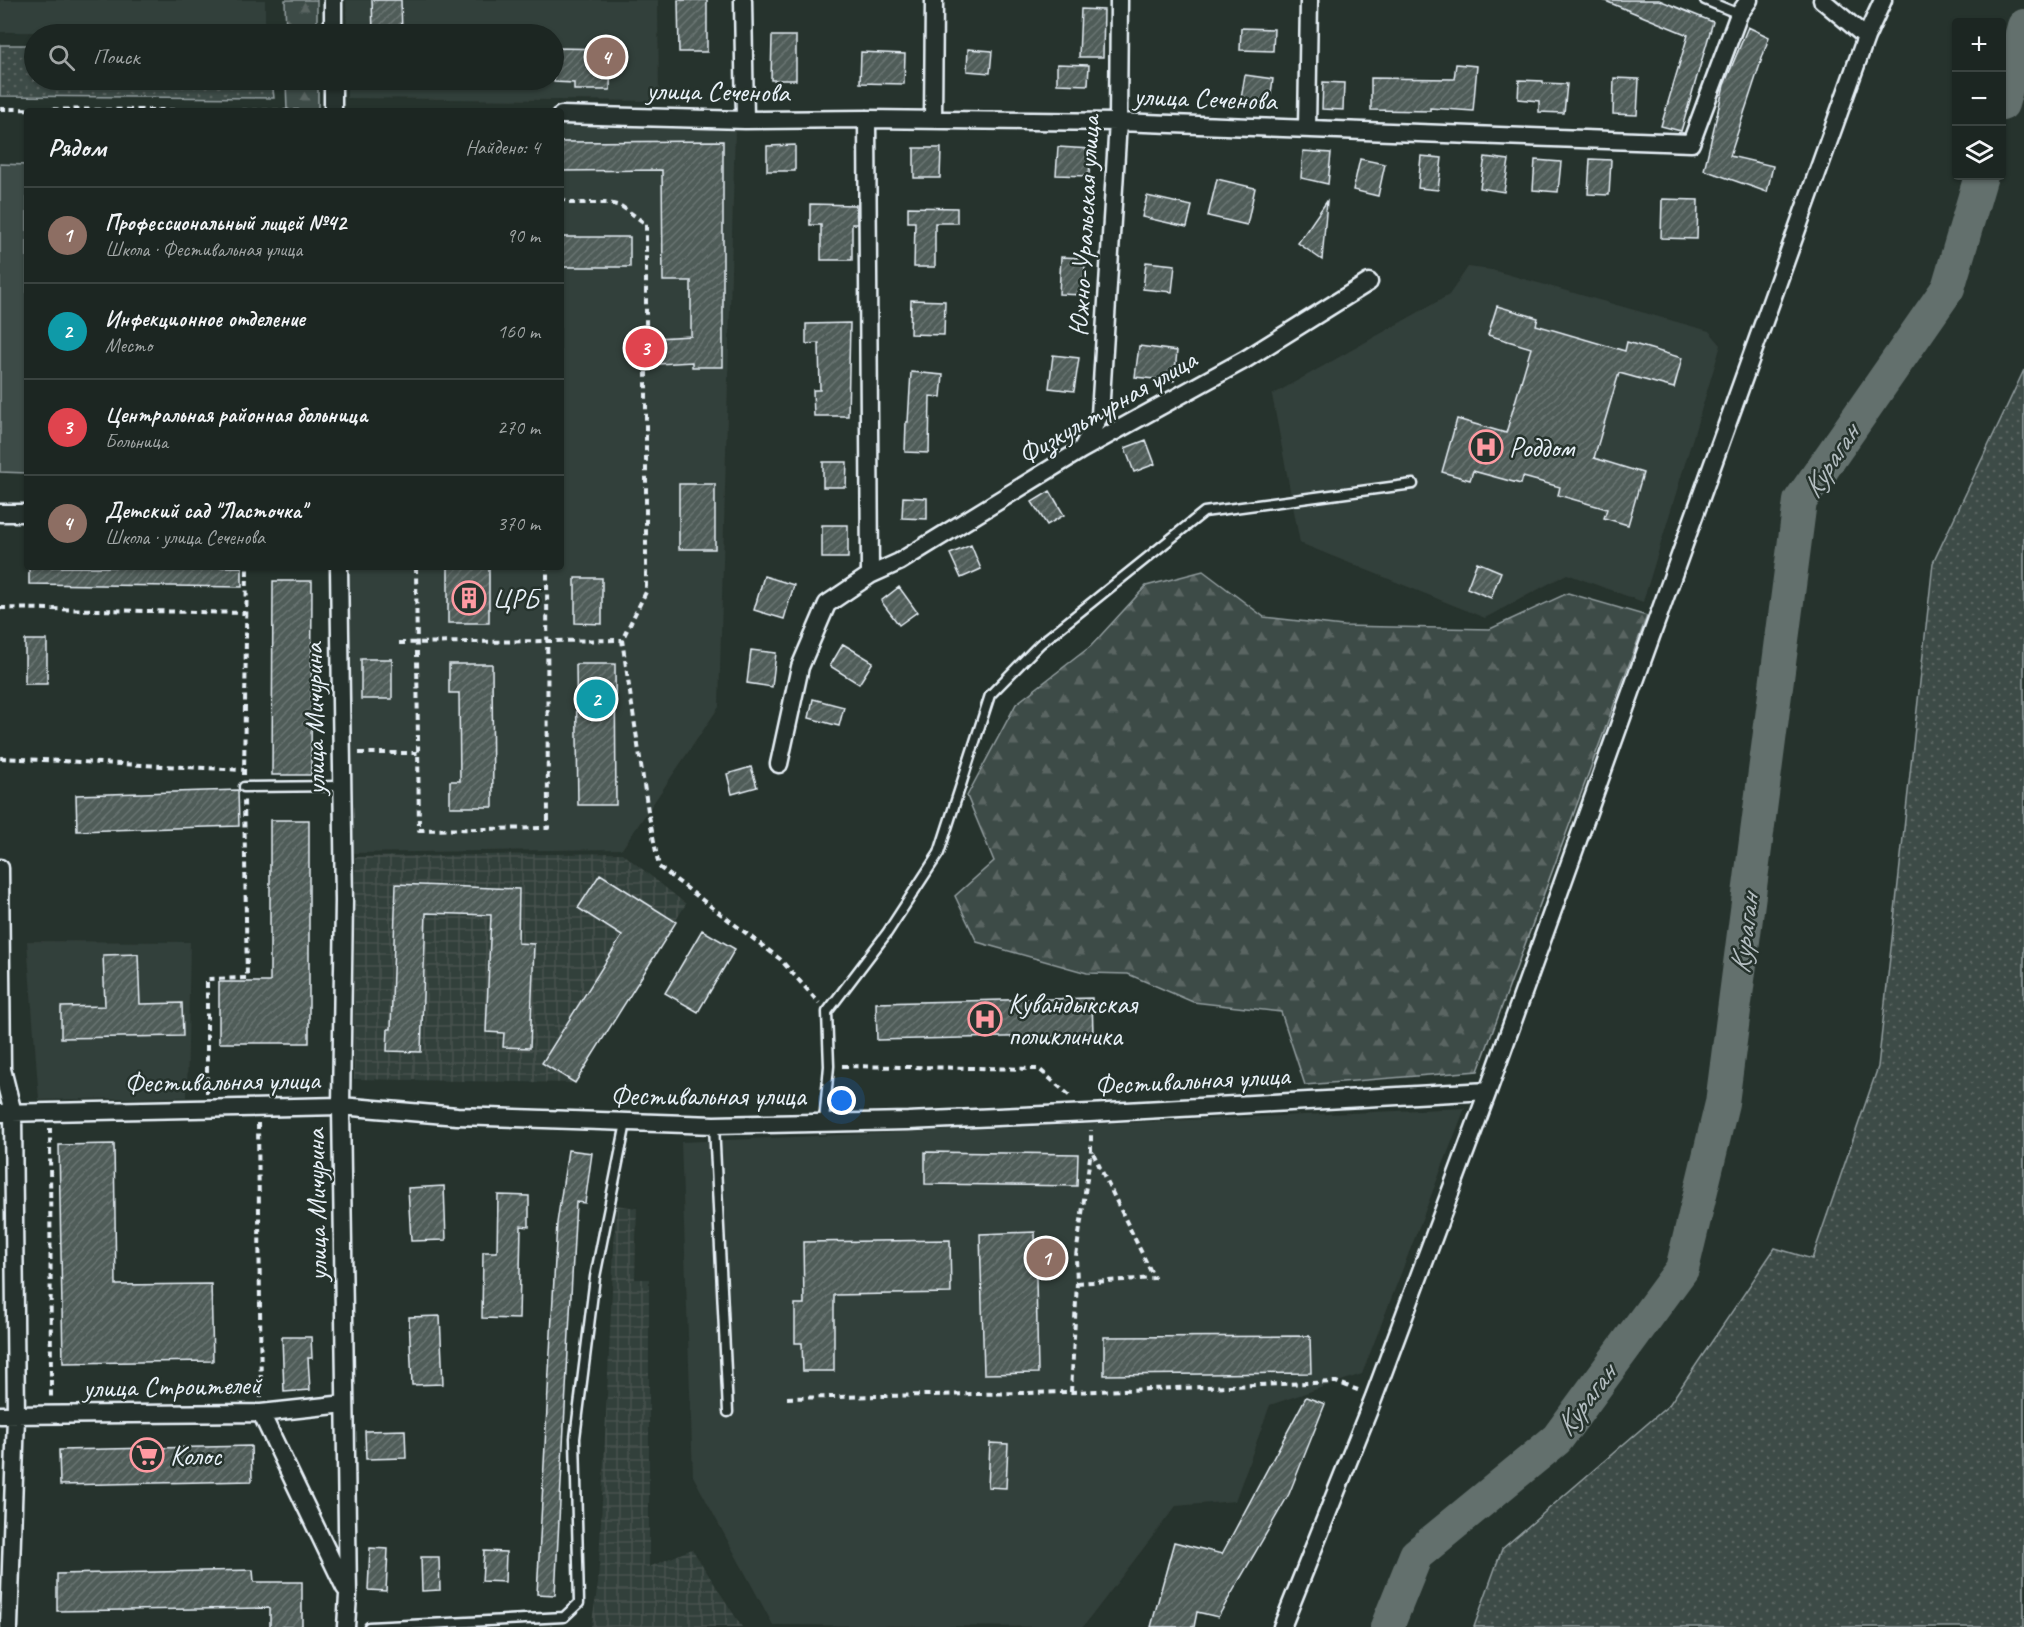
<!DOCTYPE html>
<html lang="ru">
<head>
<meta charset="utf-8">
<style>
	:root { --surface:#1c2622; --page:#252e2a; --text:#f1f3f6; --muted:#a0a5a5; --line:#3a4340; --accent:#d93025 }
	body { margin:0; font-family:Caveat,sans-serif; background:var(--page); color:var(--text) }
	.controls { position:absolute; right:18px; top:18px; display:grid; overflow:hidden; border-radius:6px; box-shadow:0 2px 4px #0004 }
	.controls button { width:54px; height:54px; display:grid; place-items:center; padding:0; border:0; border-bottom:2px solid var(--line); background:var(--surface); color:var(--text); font:30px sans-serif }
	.you { position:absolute; left:842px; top:1101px; width:21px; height:21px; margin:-15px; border:4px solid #fff; border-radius:50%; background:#1a73e8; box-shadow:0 0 0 9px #1a73e833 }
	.badge { display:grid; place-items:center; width:39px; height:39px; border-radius:50%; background:var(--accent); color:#fff; font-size:20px; font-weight:700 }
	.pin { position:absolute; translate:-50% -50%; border:3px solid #fff; box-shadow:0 2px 6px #0006 }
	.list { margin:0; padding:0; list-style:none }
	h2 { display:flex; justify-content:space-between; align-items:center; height:78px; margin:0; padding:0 24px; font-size:26px }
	h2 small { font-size:20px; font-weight:400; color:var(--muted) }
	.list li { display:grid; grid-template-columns:39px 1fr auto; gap:18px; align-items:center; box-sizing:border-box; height:96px; padding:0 24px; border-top:2px solid var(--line) }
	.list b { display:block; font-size:22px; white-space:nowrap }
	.list p { margin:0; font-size:20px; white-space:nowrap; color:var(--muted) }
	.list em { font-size:20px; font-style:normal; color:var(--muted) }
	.icon { flex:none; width:33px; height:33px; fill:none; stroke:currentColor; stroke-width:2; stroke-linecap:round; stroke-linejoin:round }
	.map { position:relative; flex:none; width:2024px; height:1627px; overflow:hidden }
	.search { position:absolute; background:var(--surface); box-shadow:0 2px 4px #0004; left:24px; top:24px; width:540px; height:66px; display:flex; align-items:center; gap:15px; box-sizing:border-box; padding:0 21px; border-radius:33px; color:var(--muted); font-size:22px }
	.panel { position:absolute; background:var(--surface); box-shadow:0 2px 4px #0004; left:24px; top:108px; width:540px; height:462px; border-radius:6px }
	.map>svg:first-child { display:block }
</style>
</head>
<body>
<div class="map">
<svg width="2024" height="1627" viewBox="0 0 2024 1627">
	<defs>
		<pattern id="industrial-grid" width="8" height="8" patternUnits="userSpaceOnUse" patternTransform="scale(1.5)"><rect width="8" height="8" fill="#333f3a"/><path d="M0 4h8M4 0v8" fill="none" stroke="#47524e"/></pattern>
		<pattern id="grass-dots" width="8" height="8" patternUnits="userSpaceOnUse" patternTransform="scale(1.5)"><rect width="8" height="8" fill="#3e4b47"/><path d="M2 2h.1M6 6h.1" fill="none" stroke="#5a6562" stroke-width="1.8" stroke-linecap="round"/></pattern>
		<pattern id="forest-firs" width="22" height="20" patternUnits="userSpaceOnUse" patternTransform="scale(1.5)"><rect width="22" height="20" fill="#3e4b47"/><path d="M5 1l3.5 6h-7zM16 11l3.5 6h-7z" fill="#5a6562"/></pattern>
		<pattern id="building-hatch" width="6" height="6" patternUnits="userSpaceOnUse" patternTransform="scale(1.5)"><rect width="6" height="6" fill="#505c59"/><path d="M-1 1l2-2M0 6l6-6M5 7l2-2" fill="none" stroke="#697472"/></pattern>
	</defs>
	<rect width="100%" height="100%" fill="#26332d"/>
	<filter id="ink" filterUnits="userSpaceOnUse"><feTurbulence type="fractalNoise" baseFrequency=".0167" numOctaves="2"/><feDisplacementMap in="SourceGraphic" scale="12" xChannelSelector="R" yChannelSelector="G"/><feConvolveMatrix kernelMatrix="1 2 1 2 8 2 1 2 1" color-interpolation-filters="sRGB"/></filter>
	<g filter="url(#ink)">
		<path fill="#333f3a" d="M0 0H265V33L0 32Z
			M346 0H658L659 101 347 98V80H554V34H347Z
			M561 124 735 128 719 707 622 849 353 853 349 567H561Z
			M1468 267 1492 270 1709 331 1721 345 1643 602 1567 574 1485 618 1300 543 1272 395 1449 295Z
			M27 941 190 942 187 1097 39 1100Z
			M1465 1108 1362 1374 1270 1405 1235 1501 1176 1506 1083 1627 773 1625 693 1476 681 1142Z"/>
		<path fill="url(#industrial-grid)" d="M622 853 686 904 575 1083 354 1079 355 857Z
			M616 1205 637 1208 635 1279H649V1567L692 1549 742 1627H591L598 1584Z"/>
		<path fill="url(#grass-dots)" stroke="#939ea0" stroke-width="1.5" d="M0 45H34V80H272L274 98 0 96Z
			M2024 370V1627H1474L1502 1549 1669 1405 1775 1248 1812 1259 1878 1067 1933 563Z"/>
		<path fill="url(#forest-firs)" stroke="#939ea0" stroke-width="1.5" d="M285 0H317V34H286Z
			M286 80H318V111H287Z
			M1203 571 1264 617 1343 626 1490 629 1568 593 1647 616 1478 1071 1305 1085 1281 1012 1193 1002 1128 974 1087 973 977 942 955 896 994 861 967 796 1016 704 1091 646 1146 586Z"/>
		<path fill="#3e4b47" stroke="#939ea0" stroke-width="1.5" d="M0 164 27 165V473L0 472Z"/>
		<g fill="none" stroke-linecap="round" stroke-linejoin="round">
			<path stroke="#636f6d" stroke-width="34" d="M2002 104 2024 26
				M1387 1627 1416 1555 1557 1439 1682 1269 1722 1103 1800 501 1948 288 1981 176"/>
		</g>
		<path fill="url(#building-hatch)" stroke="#e8f1f8" stroke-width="1.5" d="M372 0H401L402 34H373Z
			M678 0H707V52H679Z
			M1603 0H1659L1713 22 1681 131 1661 126 1688 35Z
			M1081 9 1104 10 1103 57H1079Z
			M1748 27 1769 37 1730 156 1773 166 1767 192 1704 170 1724 85Z
			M1241 28 1274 29 1273 51 1240 50Z
			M772 36H796V80H771Z
			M554 48 611 49 610 90H574V83L554 82Z
			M968 49 992 51 990 73 967 71Z
			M861 52 905 54 904 84 860 83Z
			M1057 64 1089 65 1088 85 1057 84Z
			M1456 64 1477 66 1473 111 1430 108V111L1371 110V78L1454 79Z
			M1245 75 1273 79 1269 109 1240 105Z
			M1614 78 1639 79 1637 115 1613 114Z
			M1519 80 1543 81V83L1567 84 1564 113 1539 112V101L1518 99Z
			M1323 82 1344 83 1343 110 1322 109Z
			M723 141V367H692V362L658 364 656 338 691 336V281H663L662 170 561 171V142Z
			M795 145V171H767V146Z
			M1058 147 1091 149 1089 176 1056 175Z
			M914 148H941L940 178H914Z
			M1303 151 1331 153 1328 184 1301 178Z
			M1421 156 1442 158 1438 190 1418 188Z
			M1485 157 1509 160 1504 192 1480 188Z
			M1360 159 1385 164 1378 196 1353 190Z
			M1590 159 1611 160 1609 195 1588 194Z
			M1535 160 1561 162 1558 192 1533 190Z
			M1217 179 1255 188 1247 225 1208 216Z
			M1147 196 1192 206 1187 227 1142 217Z
			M1662 199 1698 200 1697 239 1661 238Z
			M1327 201 1322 260 1298 243Z
			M810 204 856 205 857 224H852V260H821V225H810Z
			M908 207 957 208V223H935V267H914L915 222H908Z
			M561 237H630V267H561Z
			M1061 257 1085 258 1084 295 1059 294Z
			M1146 262 1175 265 1172 292 1143 289Z
			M911 300 945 301 944 335 910 334Z
			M1497 306 1538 318 1536 325 1625 351 1627 342 1682 358 1674 388 1619 373 1594 458 1643 473 1628 525 1604 518 1607 509 1558 495 1560 487 1523 477 1521 484 1473 471 1470 480 1442 472 1457 419 1506 433 1531 348 1488 335Z
			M850 323 848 416H814L813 390H820L819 343 806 344V324Z
			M1139 346 1177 351 1174 381 1135 377Z
			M1053 355 1079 358 1074 391 1049 388Z
			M911 372 943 375 941 397 930 396 929 453 905 452 906 422H908Z
			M1146 440 1155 464 1134 472 1125 448Z
			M823 462H847L846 487H823Z
			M679 484H715V549H679Z
			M1050 491 1064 515 1047 525 1032 502Z
			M903 497 927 498V519L902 518Z
			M822 525H848V558H822Z
			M971 545 981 569 961 578 950 554Z
			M1477 562 1501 572 1491 598 1467 588Z
			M29 567H242V587L29 584Z
			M448 567H489V623H448Z
			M764 576 794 585 784 619 754 610Z
			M575 578H602V624L575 623Z
			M273 581H312L311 775H272Z
			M899 587 917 612 899 625 881 601Z
			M25 640H47V684H25Z
			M843 644 873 662 859 684 830 666Z
			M751 650 776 653 772 687 747 683Z
			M361 659H392V699H361Z
			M449 664H492L493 807H450V781H460L459 693H449Z
			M576 664H615L616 805H578Z
			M813 699 844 707 839 726 809 718Z
			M751 767 757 787 732 794 727 774Z
			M238 790 239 826 77 831 76 795Z
			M270 820H309V1043H219V982H270Z
			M600 874 676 922 575 1083 542 1063 622 936 578 908Z
			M396 884 519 889 518 943 534 944 530 1048 503 1047 504 1033 486 1032 491 915 426 913 421 1052 387 1051 388 1029H391Z
			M702 930 735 949 698 1012 665 993Z
			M138 954 140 1004 182 1003 183 1036 61 1038V1007L105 1006 103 955Z
			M1092 998 1093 1035 877 1040 876 1003Z
			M114 1144 116 1285 211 1284 213 1361 63 1363 59 1145Z
			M568 1150 592 1153 585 1203 576 1202 555 1595 537 1594 557 1223Z
			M925 1152 1078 1154 1077 1186 925 1184Z
			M444 1186 446 1240 411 1241 408 1188Z
			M498 1195 529 1196V1227L521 1226 519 1319 482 1318 483 1252H497Z
			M1035 1232 1038 1373 984 1374 980 1234Z
			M950 1240 951 1293 834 1295V1371H803L802 1343H795V1304H804L803 1242Z
			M440 1316 443 1384 412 1385 409 1317Z
			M1310 1336 1311 1373 1104 1375V1337Z
			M282 1337H311L312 1358H308L310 1390 284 1392Z
			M1306 1397 1325 1404 1289 1494 1218 1617 1197 1612 1194 1627H1151L1174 1542 1222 1554Z
			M405 1430 406 1458 366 1459 365 1431Z
			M990 1443 1008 1444 1006 1488 988 1487Z
			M251 1446 252 1481 60 1485 59 1450Z
			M370 1548 388 1549 386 1591 368 1590Z
			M484 1551 506 1552 505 1582 482 1581Z
			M421 1557H439L440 1590 422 1591Z
			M253 1570 254 1582H302V1627H270V1608L57 1611V1574Z"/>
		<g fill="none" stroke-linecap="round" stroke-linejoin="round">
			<g stroke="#e8f1f8" stroke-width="13">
				<path id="service" d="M1705 0 1739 14
					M244 787 342 786
					M824 1122 829 1066 827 1012 887 933 939 853 990 695 1040 644 1204 512 1413 484
					M714 1125 728 1412
					M369 1627 564 1617 579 1603 575 1438 595 1277 626 1123"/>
			</g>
			<g stroke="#e8f1f8" stroke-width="21">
				<path id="minor" d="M333 0V34
					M743 0 745 120
					M1822 0 1866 37
					M333 80V111
					M561 115 745 120 867 119 1118 122 1691 143 1739 14 1749 0
					M867 119 870 575
					M933 120 934 0
					M1307 129 1309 0
					M1081 450 1100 415 1118 122 1119 0
					M0 513H27
					M339 567 344 901 341 1106 348 1595 346 1627
					M779 764 800 667 827 604 870 575 899 562 1081 450 1246 359 1369 282
					M0 868 2 1069 13 1113 16 1416 9 1627
					M0 1113 341 1106 457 1116 714 1125 908 1121 1090 1113 1488 1091
					M261 1413 345 1588
					M0 1415 261 1413 345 1404
					M1282 1627 1374 1397 1488 1091 1866 37 1883 0"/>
			</g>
			<path stroke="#e8f1f8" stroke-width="4" stroke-dasharray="6 4.5" stroke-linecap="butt" d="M0 109 299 111
				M561 197 567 203H609L621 206 646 224V592L622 640 648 811 659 867 780 959 819 1003
				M416 567 419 830 548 828 547 567
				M0 608 245 613
				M399 643 622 640
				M359 753H418
				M0 758 244 770
				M244 775 247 567
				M842 1066 1039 1069 1070 1096
				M207 1093V979L247 978 244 798
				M258 1123 261 1398
				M50 1128 51 1400
				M1077 1283 1154 1278 1092 1151
				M1071 1392 1077 1283 1076 1256 1091 1150V1130
				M787 1398 1071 1392 1336 1382 1358 1390"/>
			<use href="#service" stroke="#26332d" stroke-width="8"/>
			<use href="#minor" stroke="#26332d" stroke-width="16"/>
		</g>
	</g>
	<defs>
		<g id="hospital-ring" transform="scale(1.725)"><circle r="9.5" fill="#26332d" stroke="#ff9aa2" stroke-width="1.5"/><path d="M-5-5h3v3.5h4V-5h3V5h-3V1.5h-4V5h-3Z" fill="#ff9aa2"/></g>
		<g id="building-ring" transform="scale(1.725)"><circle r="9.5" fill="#26332d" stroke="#ff9aa2" stroke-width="1.5"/><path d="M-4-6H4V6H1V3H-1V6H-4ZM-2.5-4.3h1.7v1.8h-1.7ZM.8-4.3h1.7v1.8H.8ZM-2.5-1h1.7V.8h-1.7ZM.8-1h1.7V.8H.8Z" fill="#ff9aa2"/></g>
		<g id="supermarket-ring" transform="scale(1.725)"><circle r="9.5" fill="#26332d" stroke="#ff9aa2" stroke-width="1.5"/><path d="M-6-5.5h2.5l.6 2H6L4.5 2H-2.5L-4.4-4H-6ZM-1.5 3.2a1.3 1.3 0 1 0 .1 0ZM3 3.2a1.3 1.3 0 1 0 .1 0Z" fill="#ff9aa2"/></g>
	</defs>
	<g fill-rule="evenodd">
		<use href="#hospital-ring" x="1486" y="447"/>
		<use href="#building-ring" x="469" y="598"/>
		<use href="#hospital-ring" x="985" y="1019"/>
		<use href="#supermarket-ring" x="147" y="1455"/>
	</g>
	<g text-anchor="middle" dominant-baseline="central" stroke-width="5" stroke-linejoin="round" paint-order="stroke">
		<g font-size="28" fill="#e8f1f8" stroke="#26332d">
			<text transform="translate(718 91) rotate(1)">улица Сеченова</text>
			<text transform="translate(1205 98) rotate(2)">улица Сеченова</text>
			<text transform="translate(1084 226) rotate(-87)">Южно-Уральская улица</text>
			<text transform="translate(1107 407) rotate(-30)">Физкультурная улица</text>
			<text transform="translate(314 719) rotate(-91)">улица Мичурина</text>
			<text transform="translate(1192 1080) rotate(-3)">Фестивальная улица</text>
			<text transform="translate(222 1081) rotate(-1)">Фестивальная улица</text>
			<text x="708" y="1095">Фестивальная улица</text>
			<text transform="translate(316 1205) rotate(-91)">улица Мичурина</text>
			<text transform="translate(172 1386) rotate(-1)">улица Строителей</text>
		</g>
		<g font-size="28" fill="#e8f1f8" stroke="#26332d" text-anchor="start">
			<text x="1509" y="447">Роддом</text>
			<text x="492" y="598">ЦРБ</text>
			<text x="1008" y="1003">Кувандыкская<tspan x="1008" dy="32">поликлиника</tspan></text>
			<text x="170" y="1455">Колос</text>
		</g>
		<g font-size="30" font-style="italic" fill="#b3bdc0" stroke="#26332d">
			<text transform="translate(1830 461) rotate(-57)">Кураган</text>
			<text transform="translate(1744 934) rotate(-83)">Кураган</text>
			<text transform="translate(1585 1400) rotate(-53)">Кураган</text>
		</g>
	</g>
</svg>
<div class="controls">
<button>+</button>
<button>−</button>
<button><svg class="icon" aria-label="layers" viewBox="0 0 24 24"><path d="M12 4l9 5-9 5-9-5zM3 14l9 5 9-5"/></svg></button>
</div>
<div class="you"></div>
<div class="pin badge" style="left:1046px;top:1258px;background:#8d6e63">1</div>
<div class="pin badge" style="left:596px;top:699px;background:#0f9aa8">2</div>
<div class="pin badge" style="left:645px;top:348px;background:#e0444e">3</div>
<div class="pin badge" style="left:606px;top:57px;background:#8d6e63">4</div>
<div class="search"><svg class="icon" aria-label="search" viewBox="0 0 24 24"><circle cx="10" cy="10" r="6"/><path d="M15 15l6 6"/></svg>Поиск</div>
<section class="panel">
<h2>Рядом<small>Найдено: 4</small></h2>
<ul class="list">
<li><span class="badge" style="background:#8d6e63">1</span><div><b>Профессиональный лицей №42</b><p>Школа · Фестивальная улица</p></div><em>90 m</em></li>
<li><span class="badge" style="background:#0f9aa8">2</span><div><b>Инфекционное отделение</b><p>Место</p></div><em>160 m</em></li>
<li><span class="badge" style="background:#e0444e">3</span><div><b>Центральная районная больница</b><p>Больница</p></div><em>270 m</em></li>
<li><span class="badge" style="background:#8d6e63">4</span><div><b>Детский сад &quot;Ласточка&quot;</b><p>Школа · улица Сеченова</p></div><em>370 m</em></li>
</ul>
</section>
</div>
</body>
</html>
